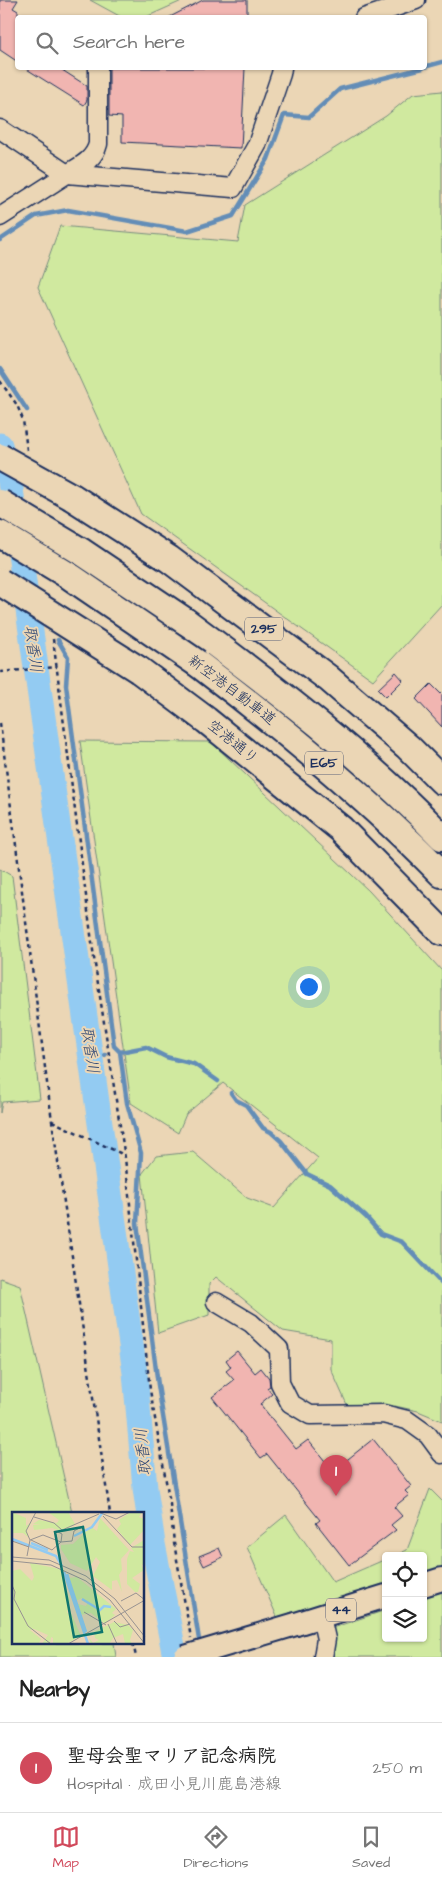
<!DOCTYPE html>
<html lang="en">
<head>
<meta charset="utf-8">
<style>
	:root { --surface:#fff; --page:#f6f6f6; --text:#222; --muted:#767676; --line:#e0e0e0; --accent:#d1495b }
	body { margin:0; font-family:"Architects Daughter","Klee One",sans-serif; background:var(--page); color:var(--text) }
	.controls { position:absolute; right:15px; bottom:15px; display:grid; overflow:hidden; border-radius:5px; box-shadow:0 1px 4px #0004 }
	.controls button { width:45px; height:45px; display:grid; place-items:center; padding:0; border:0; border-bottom:1px solid var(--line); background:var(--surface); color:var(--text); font:25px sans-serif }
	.you { position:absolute; left:308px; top:986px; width:18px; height:18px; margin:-12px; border:4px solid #fff; border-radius:50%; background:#1a73e8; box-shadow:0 0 0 8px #1a73e833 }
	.badge { display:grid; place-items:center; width:32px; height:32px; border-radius:50%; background:var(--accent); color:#fff; font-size:16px; font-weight:700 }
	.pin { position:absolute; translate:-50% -41px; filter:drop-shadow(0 1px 2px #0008) }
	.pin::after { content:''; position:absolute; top:26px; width:18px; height:15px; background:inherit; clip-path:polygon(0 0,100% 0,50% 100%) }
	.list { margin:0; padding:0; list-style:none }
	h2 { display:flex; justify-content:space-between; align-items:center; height:65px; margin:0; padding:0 20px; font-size:21px }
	h2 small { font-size:16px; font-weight:400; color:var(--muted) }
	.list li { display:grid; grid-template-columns:32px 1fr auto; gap:15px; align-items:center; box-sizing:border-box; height:90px; padding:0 20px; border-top:1px solid var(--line) }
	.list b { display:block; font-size:19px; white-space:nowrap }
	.list p { margin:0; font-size:16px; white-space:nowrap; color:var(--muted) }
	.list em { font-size:16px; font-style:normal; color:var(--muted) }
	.icon { flex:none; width:28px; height:28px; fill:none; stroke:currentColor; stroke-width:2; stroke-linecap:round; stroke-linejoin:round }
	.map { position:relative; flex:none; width:442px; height:1657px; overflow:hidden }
	.search { position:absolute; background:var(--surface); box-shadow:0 1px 4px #0004; left:15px; right:15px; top:15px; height:55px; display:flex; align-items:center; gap:12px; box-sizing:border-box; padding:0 18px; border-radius:5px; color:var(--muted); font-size:19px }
	.sheet { height:155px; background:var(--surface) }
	nav { display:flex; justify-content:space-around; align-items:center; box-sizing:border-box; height:70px; border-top:1px solid var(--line); background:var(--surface); font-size:14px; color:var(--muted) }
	nav a { display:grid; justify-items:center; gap:2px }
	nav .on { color:var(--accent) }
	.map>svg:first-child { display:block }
</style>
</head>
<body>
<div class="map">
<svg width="442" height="1657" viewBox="0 0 442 1657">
	<rect width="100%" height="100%" fill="#ebd6b5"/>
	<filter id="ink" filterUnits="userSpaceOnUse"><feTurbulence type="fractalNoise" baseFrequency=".02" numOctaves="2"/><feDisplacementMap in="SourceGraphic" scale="10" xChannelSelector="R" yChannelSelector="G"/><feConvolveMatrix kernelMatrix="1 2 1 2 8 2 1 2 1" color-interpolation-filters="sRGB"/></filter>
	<g filter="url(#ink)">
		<path fill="#d0e99f" stroke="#768c7e" d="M90 0H184L146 17 123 18Z
			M442 91V604L373 680 141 514 38 287 60 226 238 242 245 205 386 116 413 94Z
			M80 741 211 742 369 891 442 971V1421L418 1411 395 1406 348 1407 331 1369V1339L283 1331 216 1277 209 1284V1315L158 1333 142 1174 156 1156 193 1152 247 1198 274 1208 318 1158 223 1083 186 1114 178 1133 131 1103Z
			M0 869 12 876 40 1099 2 1102 0 1113Z
			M0 1278 20 1285 72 1513H14V1643H114L116 1657H0Z
			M430 1489 442 1501V1567L423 1573V1556H394L407 1550Z
			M286 1515 333 1582 386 1559V1585L278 1619 247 1547Z
			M442 1590V1657H315L323 1631 386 1610V1638H423V1597Z"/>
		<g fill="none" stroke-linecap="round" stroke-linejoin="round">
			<path stroke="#638db7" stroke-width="4.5" d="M424 67 442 62
				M0 240 36 216 68 210 187 231 233 216 268 159 284 115 309 117 340 89 423 68
				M0 369 27 410
				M58 640 68 657 66 685 114 1046 120 1052 127 1103 141 1153 137 1223 158 1385 200 1646
				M120 1052 146 1047 166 1057 194 1064 218 1081
				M91 1057 105 1055
				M231 1093 236 1100 246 1105 263 1128 271 1132 281 1141 307 1174 330 1185 366 1217 381 1234 402 1242 442 1284"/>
			<path stroke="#93cbf2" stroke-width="25" d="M0 445 10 482 135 1373 145 1488 153 1544 175 1657"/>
		</g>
		<path fill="#f1b5b1" stroke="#1b2f5e" d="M0 0H18L13 8 18 11V62L0 50Z
			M203 0H247V18H168Z
			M25 68H59L87 86V100L84 105Z
			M109 68H245L241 148 122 142V117L109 116Z
			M396 672 403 680 386 697 378 689Z
			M431 684 442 695V727L416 699Z
			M237 1351 255 1373 261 1368 269 1378 270 1386 267 1388 272 1394 260 1404 296 1449 308 1440 333 1471 373 1439 411 1486 405 1491 409 1495 394 1507 402 1516 391 1525 396 1530 349 1565 316 1523 320 1520 267 1454 261 1458 212 1397 234 1380 226 1371 231 1367 226 1360Z
			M219 1548 223 1557 204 1566 199 1556Z"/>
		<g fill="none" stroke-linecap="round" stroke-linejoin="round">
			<g stroke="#1b2f5e" stroke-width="21">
				<path id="minor" d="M364 18 416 0
					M0 129 67 174 0 217
					M67 174 233 188 257 145 281 74 282 68
					M67 174C80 166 94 160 98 144V68
					M216 1302 251 1323 279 1349 280 1383 290 1403 310 1415 383 1414 407 1420 428 1435 442 1454
					M321 1617 326 1639 323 1657"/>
			</g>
			<g stroke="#1b2f5e" stroke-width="26">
				<path id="major" d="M423 1585 442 1579
					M296 1624 386 1596"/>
			</g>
			<g stroke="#1b2f5e" stroke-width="30">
				<path id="highway" d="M72 497 169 559 328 678 408 747 442 781
					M185 621C275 688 364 756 442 837
					M197 663C283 728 366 797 442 874
					M139 670 206 720 341 829 442 932"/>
			</g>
			<path stroke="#1b2f5e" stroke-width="2.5" stroke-dasharray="4 4" stroke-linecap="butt" d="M0 381 17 405 23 420 27 450
				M53 639 94 958 125 1158 150 1390 170 1504 174 1543 191 1638
				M0 672 57 667
				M0 723 52 1121 110 1513
				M52 1121 120 1153 124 1157
				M133 1643 136 1657"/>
			<use href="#minor" stroke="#ebd6b5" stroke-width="18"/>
			<use href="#major" stroke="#ebd6b5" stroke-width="22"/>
			<use href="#highway" stroke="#ebd6b5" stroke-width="26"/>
			<g stroke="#1b2f5e" stroke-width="26" stroke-linecap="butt">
				<path id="major-bridge" d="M185 1657 296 1624"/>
			</g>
			<g stroke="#1b2f5e" stroke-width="30" stroke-linecap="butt">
				<path id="highway-bridge" d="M0 457 72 497
					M0 503 82 552 185 621
					M0 534 71 577 197 663
					M0 582 139 670"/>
			</g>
			<use href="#major-bridge" stroke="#ebd6b5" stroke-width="22"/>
			<use href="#highway-bridge" stroke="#ebd6b5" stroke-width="26"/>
		</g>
	</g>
	<g text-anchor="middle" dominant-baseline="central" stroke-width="4" stroke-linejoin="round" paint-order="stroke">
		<g fill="#ebd6b5" stroke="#596178" stroke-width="1">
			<rect x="245" y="617.5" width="38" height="23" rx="4"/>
			<rect x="305" y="751.5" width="38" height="23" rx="4"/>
			<rect x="326" y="1598.5" width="30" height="23" rx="4"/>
		</g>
		<g font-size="14" font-weight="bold" fill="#1b2f5e">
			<text x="264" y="629">295</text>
			<text x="324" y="763">E65</text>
			<text x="341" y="1610">44</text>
		</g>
		<g font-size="15" fill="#1b2f5e" stroke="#ebd6b5">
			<text transform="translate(232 690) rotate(37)">新空港自動車道</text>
			<text transform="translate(233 742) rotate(39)">空港通り</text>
		</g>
		<g font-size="16" font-style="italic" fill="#2d4674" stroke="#ebd6b5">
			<text transform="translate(33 649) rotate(82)">取香川</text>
			<text transform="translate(90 1050) rotate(82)">取香川</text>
			<text transform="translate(143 1452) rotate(-96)">取香川</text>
		</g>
	</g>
	<g transform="translate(12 1512)">
		<rect width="132" height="132" fill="#ebd6b5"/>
		<path d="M0 0 14 6V14L20 10 15 17 16 25 11 21H0ZM36 0H56L63 12 52 20 40 16 22 18 21 13 29 12H21L27 8 45 11 47 8ZM119 0H130L127 5 132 7V18L118 33 105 17 109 12 107 8ZM88 6 117 38 109 47 110 58 107 63 110 80 105 68 100 69V78L81 64 88 50 84 45 75 59 58 51 49 37V33L61 32 79 15 85 19ZM132 28V54L129 52 132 58 120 66 128 72 126 80H123L115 72V47L118 39 122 40 119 36ZM18 51 48 57 58 89 55 101H59L69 124 54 132H41V126L39 125 38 132H30L36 123 22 117 18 118 29 127 27 131 0 132V59L8 57 20 69 22 65ZM65 65 104 97 100 101 103 103 93 112 79 101 68 103 66 92 74 94 76 90 70 86 64 89 57 66ZM102 110 116 113 121 118 118 128 120 132H113L111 122 101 126 97 132H79L77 126 81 131 87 128 83 126 82 120Z" fill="#d0e99f"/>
		<path fill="none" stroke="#93cbf2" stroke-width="2.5" d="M62 24 80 15 91 0M0 27 44 44 50 54M19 31 36 38M52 60 76 132M55 62 74 120M70 87 88 98 92 94 99 95"/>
		<path fill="none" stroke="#989392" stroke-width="1" d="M86 0 104 7 118 0M91 4 120 35H133M22 5 42 11 50 18 87 2M46 20 50 22 49 30 60 29 62 19 71 14M18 28 31 23 49 30 40 38 19 28M0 29 17 35M15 44 18 28 14 19 24 0M0 45 37 48 74 64 103 87 133 125M0 49 39 53 74 69 98 88 133 132M0 73 3 80 2 87 16 114 39 132M109 89 124 81 133 88M72 100 94 113M102 109 108 115 118 112M96 112 105 132M56 132 133 88"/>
		<path fill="#0f766e" fill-opacity="0.15" stroke="#0f766e" stroke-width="2.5" d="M71 15 90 120 62 125 43 20Z"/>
		<rect width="132" height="132" fill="none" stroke="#1b2f5e" stroke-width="2.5"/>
	</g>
</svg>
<div class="controls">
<button><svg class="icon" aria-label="locate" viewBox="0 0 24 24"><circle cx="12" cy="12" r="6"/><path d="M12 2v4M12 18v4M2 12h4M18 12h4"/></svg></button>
<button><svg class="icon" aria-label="layers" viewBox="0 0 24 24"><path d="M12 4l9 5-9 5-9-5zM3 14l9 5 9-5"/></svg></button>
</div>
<div class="you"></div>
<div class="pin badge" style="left:336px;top:1496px">1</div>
<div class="search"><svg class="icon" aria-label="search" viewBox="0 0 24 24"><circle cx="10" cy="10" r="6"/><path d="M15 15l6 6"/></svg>Search here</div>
</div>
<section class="sheet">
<h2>Nearby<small></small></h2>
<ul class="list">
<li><span class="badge">1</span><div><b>聖母会聖マリア記念病院</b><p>Hospital · 成田小見川鹿島港線</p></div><em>250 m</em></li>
</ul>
</section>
<nav>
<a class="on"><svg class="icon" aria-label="map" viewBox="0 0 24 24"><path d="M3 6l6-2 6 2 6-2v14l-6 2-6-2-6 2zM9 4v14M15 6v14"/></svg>Map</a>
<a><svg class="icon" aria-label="directions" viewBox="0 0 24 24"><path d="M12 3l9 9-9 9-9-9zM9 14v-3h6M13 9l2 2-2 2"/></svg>Directions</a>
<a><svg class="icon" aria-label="saved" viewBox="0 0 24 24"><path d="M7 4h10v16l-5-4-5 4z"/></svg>Saved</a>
</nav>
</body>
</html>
